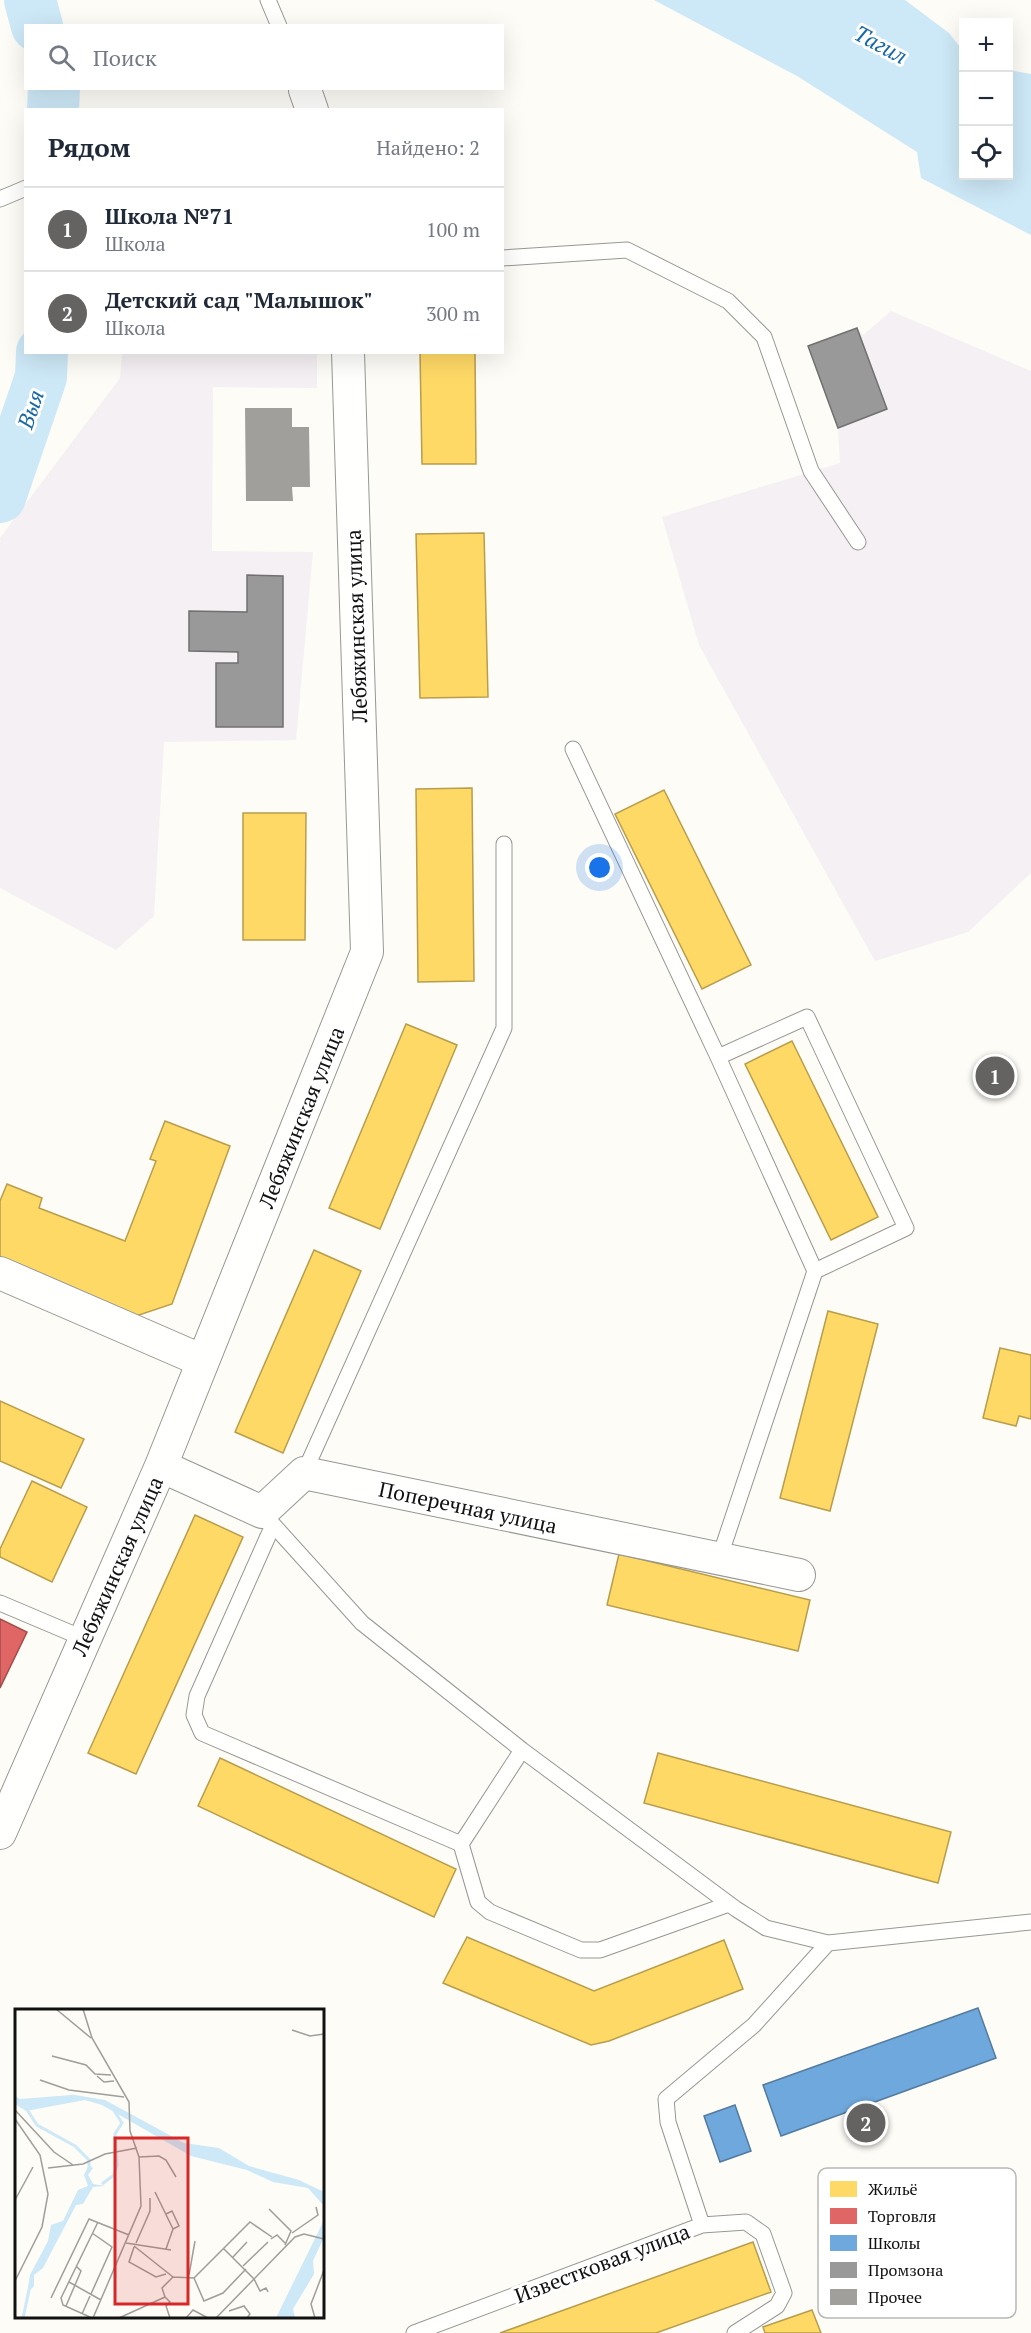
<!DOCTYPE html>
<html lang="ru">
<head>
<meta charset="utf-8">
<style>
	:root { --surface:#fff; --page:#f2f2f3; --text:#1f2937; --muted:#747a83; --line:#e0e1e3; --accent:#646362 }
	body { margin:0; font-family:"PT Serif",serif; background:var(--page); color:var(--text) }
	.controls { position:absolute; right:18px; top:18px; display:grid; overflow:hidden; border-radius:0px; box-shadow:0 6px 24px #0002 }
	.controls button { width:54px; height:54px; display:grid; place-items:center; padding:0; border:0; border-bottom:2px solid var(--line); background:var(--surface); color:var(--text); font:30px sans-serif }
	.you { position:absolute; left:600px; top:868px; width:21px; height:21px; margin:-15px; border:4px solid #fff; border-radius:50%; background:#1a73e8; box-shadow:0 0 0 9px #1a73e833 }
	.badge { display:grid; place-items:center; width:39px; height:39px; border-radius:50%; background:var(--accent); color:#fff; font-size:20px; font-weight:700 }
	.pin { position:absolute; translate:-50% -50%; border:3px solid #fff; box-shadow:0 2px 6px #0006 }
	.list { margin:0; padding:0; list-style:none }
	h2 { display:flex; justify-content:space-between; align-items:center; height:78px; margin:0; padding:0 24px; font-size:26px }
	h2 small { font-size:20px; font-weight:400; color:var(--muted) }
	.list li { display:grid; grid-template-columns:39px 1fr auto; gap:18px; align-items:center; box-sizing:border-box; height:84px; padding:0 24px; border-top:2px solid var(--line) }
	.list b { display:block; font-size:22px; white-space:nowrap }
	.list p { margin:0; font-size:20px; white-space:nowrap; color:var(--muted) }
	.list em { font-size:20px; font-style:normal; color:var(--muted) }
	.icon { flex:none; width:33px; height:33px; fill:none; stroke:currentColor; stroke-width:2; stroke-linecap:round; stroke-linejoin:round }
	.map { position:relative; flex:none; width:1031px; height:2333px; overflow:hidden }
	.search { position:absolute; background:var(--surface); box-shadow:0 6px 24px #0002; left:24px; top:24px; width:480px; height:66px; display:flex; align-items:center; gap:15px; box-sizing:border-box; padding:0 21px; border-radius:0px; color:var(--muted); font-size:22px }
	.panel { position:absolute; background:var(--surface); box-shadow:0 6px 24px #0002; left:24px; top:108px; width:480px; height:246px; border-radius:0px }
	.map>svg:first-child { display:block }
</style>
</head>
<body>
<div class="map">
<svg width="1031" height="2333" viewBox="0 0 1031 2333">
	<rect width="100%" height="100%" fill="#fdfcf7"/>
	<path fill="#f5f0f3" d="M891 311 1031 371V873L968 932 875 961 699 645 662 517 840 463 838 428 808 346 857 328 863 335Z
		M122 353H317V388L213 387 212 551 313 552 296 740 164 742 154 916 116 950 0 888V538L120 378Z"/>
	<path fill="#cde8f7" d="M654 0H905L949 33 963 51 964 176H1008L1009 70 1031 74V235L921 178 917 152 797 76Z"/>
	<path fill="#ffd966" stroke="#b89d4c" stroke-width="1.5" d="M420 352H475L476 464H422Z
		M484 533 488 697 420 698 416 534Z
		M472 788 474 981 418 982 416 789Z
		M664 790 751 965 702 989 615 814Z
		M243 813H306L305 940H243Z
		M406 1024 457 1045 380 1229 329 1208Z
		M792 1041 878 1217 831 1240 745 1064Z
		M165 1121 230 1146 172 1304 130 1318 0 1267V1201L7 1184 42 1198 39 1208 125 1241 156 1161 150 1159Z
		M314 1250 361 1271 283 1453 235 1432Z
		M828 1311 878 1324 830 1511 780 1498Z
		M1000 1348 1031 1355V1419L1019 1416 1016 1426 983 1418Z
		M0 1401 84 1439 61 1488 0 1461Z
		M32 1481 87 1507 52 1582 0 1557V1549Z
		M195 1515 243 1537 136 1774 88 1753Z
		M619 1554 810 1600 798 1651 607 1605Z
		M658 1753 951 1832 938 1883 644 1803Z
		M220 1758 456 1869 434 1917 198 1806Z
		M467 1937 594 1991 724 1940 743 1989 609 2041 591 2045 443 1983Z
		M753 2242 771 2292 656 2333H500Z
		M812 2310 821 2333H765L763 2327Z"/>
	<path fill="#e06666" stroke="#a24c4c" stroke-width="1.5" d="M0 1619 27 1632 0 1688Z"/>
	<path fill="#6fa8dc" stroke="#537b9f" stroke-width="1.5" d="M978 2008 996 2058 781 2136 763 2085Z
		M735 2105 751 2151 720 2162 704 2116Z"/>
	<path fill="#999" stroke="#707070" stroke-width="1.5" d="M857 328 887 409 838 428 808 346Z
		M247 575 283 576V727H216V663H238V652L189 651V611L247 612Z"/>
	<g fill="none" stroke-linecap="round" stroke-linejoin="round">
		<path stroke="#cde8f7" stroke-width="52" d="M30 0 37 26
			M53 110 54 88
			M0 497 41 377 42 352"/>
	</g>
	<path fill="#a19f9c" d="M245 408H292V427H309L310 487H292L293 501H246Z"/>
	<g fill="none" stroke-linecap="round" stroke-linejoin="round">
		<g stroke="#979795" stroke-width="17">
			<path id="lane" d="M268 0 279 26
				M0 199 26 188
				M502 258 627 250 728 301 764 337 811 471 858 542
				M573 749 718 1057 815 1271 719 1559
				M718 1057 807 1017 906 1228 815 1271
				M304 1473 504 1028V844
				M268 1519 362 1623 522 1750 736 1909 766 1928 828 1943
				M273 1525 197 1696 194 1715 202 1733 461 1844 478 1902 490 1912 581 1950H600L729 1904
				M0 1603 85 1639
				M461 1844 522 1750
				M702 2225 746 2222 763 2234 784 2293 777 2306 735 2333
				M414 2333 702 2225 668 2122 666 2099 754 2025 828 1943 1031 1922"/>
		</g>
		<g stroke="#979795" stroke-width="34">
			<path id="street" d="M305 90 312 110
				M0 1273 203 1361
				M161 1466 262 1512 304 1473 799 1575
				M0 1833 161 1466 367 952 348 352"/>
		</g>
		<use href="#lane" stroke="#fffffe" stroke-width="15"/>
		<use href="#street" stroke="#fffffe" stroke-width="32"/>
	</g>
	<g text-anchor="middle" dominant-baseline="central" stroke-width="6" stroke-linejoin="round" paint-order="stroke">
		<g font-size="21" fill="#111" stroke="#fff">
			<text transform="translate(356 626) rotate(-92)">Лебяжинская улица</text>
			<text transform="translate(301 1117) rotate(-68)">Лебяжинская улица</text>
			<text transform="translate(468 1507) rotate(12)">Поперечная улица</text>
			<text transform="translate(117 1566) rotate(-66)">Лебяжинская улица</text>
			<text transform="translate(602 2263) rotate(-21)">Известковая улица</text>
		</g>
		<g font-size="22" font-style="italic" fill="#1768a6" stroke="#fff">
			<text transform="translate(881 44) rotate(28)">Тагил</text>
			<text transform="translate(30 409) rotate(-71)">Выя</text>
		</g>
	</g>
	<g transform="translate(15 2009)">
		<rect width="309" height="309" fill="#fdfcf7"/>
		<path d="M56 86 90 91 169 134 204 139 234 157 284 171 309 183V197L293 179 258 173 232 161 176 147 87 96 70 91 11 102 0 95V87L5 90ZM74 156 78 159 73 166 78 175 91 177 78 178 68 195 61 196 28 259 19 266V277L12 285 15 266 33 232 36 216 48 212 63 181 73 177 69 166ZM309 211V228L298 252 299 265 278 300 280 309H261Z" fill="#cde8f7"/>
		<path fill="none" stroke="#cde8f7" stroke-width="3" d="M57 87 85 92M11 99 22 116 60 137 74 151V160M87 175 99 166 102 156 100 125 107 114 98 100M8 309 14 281"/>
		<path fill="none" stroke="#9f9e9b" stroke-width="1.5" d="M41 0 76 29M68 0 77 29 114 93 115 122 124 148 126 197 78 309M277 21 295 27 309 25M37 47 71 56 80 65 96 66M82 67 89 73 99 72M25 71 54 81 109 88M0 101 39 143 58 156M0 110 25 146 33 185 27 218 0 272M124 148 144 147 151 151 161 168M33 159 68 155 90 145 122 139M140 183 158 220 151 240M0 191 18 158M254 200 276 222 270 236M151 205 157 202 164 217 158 220M277 224 303 206 301 198M256 230 262 226 270 234M111 234 156 241M121 234 135 202V189M119 237 158 268M119 238 114 253 141 268 151 265M209 240 239 270 245 282 251 279 253 283M218 248 232 233M228 257 253 233M174 266 180 232M179 269 189 292 208 284 231 260M54 273 86 291M76 285 97 238 77 224M150 288 155 293 151 297 155 309M36 289 74 210 114 226M51 297 66 262 61 257M214 302 229 297 235 305 232 309M67 305 75 287M77 309 48 296 46 289 83 213M104 309 150 288 147 279 158 268 179 269 235 213 257 228M171 309 178 301 193 309M201 309 280 228 289 225 309 230M300 309 296 295 309 261"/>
		<path fill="#d62828" fill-opacity="0.15" stroke="#d62828" stroke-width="3" d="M100 129H173V295H100Z"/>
		<rect width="309" height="309" fill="none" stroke="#111" stroke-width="3"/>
	</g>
	<rect x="818" y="2168" width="198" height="150" rx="9" fill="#fff" stroke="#b8b8b8" stroke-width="1.5"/>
	<rect x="830" y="2181" width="27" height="16" fill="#ffd966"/>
	<rect x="830" y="2208" width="27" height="16" fill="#e06666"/>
	<rect x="830" y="2235" width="27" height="16" fill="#6fa8dc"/>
	<rect x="830" y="2262" width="27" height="16" fill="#999"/>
	<rect x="830" y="2289" width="27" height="16" fill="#a19f9c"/>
	<g font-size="16" fill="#111">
		<text x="868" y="2195">Жильё</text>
		<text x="868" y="2222">Торговля</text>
		<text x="868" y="2249">Школы</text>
		<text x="868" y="2276">Промзона</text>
		<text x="868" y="2303">Прочее</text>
	</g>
</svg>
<div class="controls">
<button>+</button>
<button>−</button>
<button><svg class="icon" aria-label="locate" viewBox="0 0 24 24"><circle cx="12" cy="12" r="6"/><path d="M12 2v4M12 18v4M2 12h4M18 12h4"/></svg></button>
</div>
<div class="you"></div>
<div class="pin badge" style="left:995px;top:1076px">1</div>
<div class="pin badge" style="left:866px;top:2123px">2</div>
<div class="search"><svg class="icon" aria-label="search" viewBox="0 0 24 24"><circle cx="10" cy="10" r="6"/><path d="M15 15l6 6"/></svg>Поиск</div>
<section class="panel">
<h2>Рядом<small>Найдено: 2</small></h2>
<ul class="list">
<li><span class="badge">1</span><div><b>Школа №71</b><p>Школа</p></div><em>100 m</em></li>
<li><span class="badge">2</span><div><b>Детский сад &quot;Малышок&quot;</b><p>Школа</p></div><em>300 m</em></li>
</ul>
</section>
</div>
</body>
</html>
